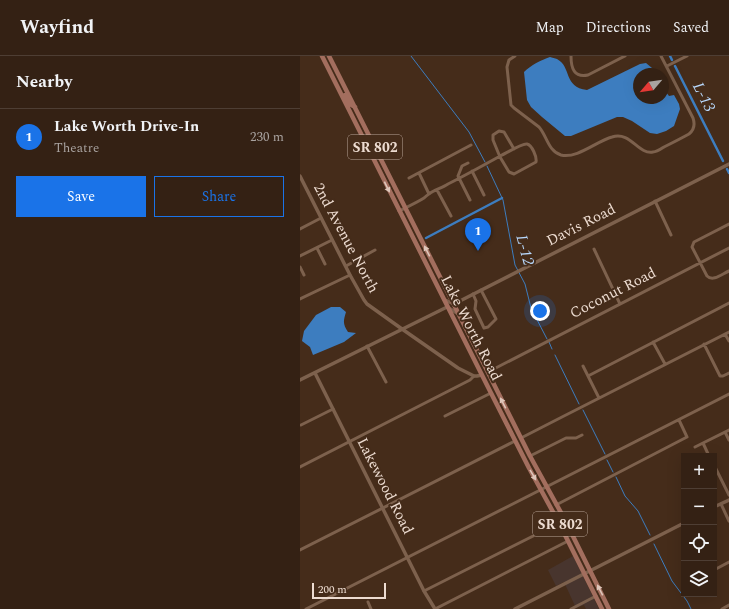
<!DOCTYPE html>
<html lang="en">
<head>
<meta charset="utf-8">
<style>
	:root { --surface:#342114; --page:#3c291d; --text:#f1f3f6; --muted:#a9a3a0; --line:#4e3e34; --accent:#1a73e8 }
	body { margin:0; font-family:Spectral,serif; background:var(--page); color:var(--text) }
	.controls { position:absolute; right:12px; bottom:12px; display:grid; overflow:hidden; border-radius:0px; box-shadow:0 4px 16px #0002 }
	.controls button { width:36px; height:36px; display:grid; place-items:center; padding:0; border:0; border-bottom:1px solid var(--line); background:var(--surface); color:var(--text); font:20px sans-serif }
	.compass { position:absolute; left:333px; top:12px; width:36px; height:36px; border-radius:50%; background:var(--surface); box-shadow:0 4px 16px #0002; rotate:241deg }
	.scale { position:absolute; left:12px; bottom:10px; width:74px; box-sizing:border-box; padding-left:4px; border:2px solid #eddcd1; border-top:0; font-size:11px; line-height:14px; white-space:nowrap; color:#eddcd1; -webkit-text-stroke:3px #452c1a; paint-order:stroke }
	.you { position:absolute; left:240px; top:255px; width:14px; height:14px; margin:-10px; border:3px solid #fff; border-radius:50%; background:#1a73e8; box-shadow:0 0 0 6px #1a73e833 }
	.badge { display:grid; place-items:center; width:26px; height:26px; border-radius:50%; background:var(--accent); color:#fff; font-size:13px; font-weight:700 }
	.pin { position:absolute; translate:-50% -33px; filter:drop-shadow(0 1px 2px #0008) }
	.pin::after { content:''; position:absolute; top:21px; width:14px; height:12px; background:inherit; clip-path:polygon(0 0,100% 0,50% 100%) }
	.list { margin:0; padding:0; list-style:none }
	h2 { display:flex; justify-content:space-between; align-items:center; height:52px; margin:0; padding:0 16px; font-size:17px }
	h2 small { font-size:13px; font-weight:400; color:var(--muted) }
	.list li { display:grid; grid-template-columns:26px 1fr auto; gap:12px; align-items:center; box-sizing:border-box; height:56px; padding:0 16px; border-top:1px solid var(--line) }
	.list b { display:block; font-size:15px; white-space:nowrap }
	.list p { margin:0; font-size:13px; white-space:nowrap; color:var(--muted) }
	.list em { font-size:13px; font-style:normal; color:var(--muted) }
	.actions { display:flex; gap:8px; padding:12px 16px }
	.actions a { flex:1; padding:9px 0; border:1px solid var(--accent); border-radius:0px; text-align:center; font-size:14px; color:var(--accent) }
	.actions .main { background:var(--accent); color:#fff }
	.icon { flex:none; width:22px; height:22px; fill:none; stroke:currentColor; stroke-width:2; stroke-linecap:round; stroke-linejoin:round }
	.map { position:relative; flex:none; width:429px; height:553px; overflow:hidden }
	header { display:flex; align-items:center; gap:24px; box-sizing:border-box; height:56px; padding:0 20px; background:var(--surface); border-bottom:1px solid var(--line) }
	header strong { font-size:19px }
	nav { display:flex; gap:22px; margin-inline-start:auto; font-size:14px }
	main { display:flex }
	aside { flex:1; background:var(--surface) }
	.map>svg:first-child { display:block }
</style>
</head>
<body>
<header>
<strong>Wayfind</strong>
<nav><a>Map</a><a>Directions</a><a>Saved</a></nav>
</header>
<main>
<aside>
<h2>Nearby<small></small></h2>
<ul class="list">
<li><span class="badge">1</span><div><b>Lake Worth Drive-In</b><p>Theatre</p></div><em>230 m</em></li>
</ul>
<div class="actions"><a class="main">Save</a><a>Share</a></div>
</aside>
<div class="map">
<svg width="429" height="553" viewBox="0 0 429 553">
	<rect width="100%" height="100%" fill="#452c1a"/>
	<path fill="#48352e" d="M273 500 299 553H286L284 549 276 552 264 526 256 530 248 514Z"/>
	<path fill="#3d7dbf" d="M250 1C252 2 255 2 257 3 272 11 263 31 287 34L340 8 346 7 352 12 355 18H339V42H363V32L369 40 374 39 379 48 380 53 374 70 366 75 357 78 350 77 332 65 323 61H317L271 80H265L242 61 231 51 227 44 224 16C231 9 241 4 250 1Z
		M31 251H40L46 256C43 266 43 268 48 276L56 277 44 286 13 299 10 291 2 285 4 275 16 259Z"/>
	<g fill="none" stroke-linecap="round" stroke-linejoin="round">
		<path stroke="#3d7dbf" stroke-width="1" d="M111 0 169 76 185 106
			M187 110 203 144 215 209 225 228 231 252 247 283
			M249 286 252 293
			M255 299 279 348
			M283 354 305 398
			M307 404 313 416
			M316 421 325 440 338 455 350 479
			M354 488 372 525 387 545 391 553"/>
		<path stroke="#3d7dbf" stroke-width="2.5" d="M370 0 372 4
			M375 10 423 105
			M427 113 429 117
			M126 182 202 142"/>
		<path stroke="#7d614d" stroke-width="3" d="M215 0 209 4 207 11 211 49 214 52 239 71C247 80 248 95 261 99 277 103 297 85 312 81 331 75 338 99 353 96 357 96 361 93 364 91 372 87 380 83 389 78 394 74 395 68 393 62L361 0
			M271 0C271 12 274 22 288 19L325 0
			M367 10 387 0
			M168 107 162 110 158 120 170 144
			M172 115 184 139
			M119 117 129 138
			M109 122 171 89
			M137 134 151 160
			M355 145 371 179
			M99 155C107 151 116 147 124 142 125 141 127 139 129 138 134 134 142 132 148 128 166 119 184 109 202 99 207 97 222 87 227 88 232 89 237 101 236 106L214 118 209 116 200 101 193 84V79L199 75 204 76 214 93
			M429 168 394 186 392 191 407 220C413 226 422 218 429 215
			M0 173 21 162
			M17 192 25 208
			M294 193 320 248
			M0 200 32 184
			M46 210 75 194
			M0 211 4 219
			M173 238 176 245 175 253 184 272 188 271 196 263 181 234
			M0 243 50 219
			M425 278 429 285
			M353 286 365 308
			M404 288 420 320H423L429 317
			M67 290 86 326
			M283 310 299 342
			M188 316 429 192
			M288 320 429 247
			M145 360 191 337
			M1 369 33 353
			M425 376 429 384
			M221 382 262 361 429 276
			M403 387 409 400
			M395 391 429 374
			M230 400 266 382H276L282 379
			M414 409 429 439
			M0 411 170 324 174 320
			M421 448 429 465
			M256 449 387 381 379 364
			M0 494 215 385
			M414 514 429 506
			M124 535 259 467
			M68 546 71 553
			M6 553 429 338
			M135 553 268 485
			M271 553 296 540
			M422 553 429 549"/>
		<path stroke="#7d614d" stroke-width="3.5" d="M0 120 50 219 64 244 67 248 102 273 158 312 174 320H177L182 319
			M145 244 154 248 429 108
			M15 317 124 535 135 553
			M0 324 147 251 157 257
			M414 451 429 444
			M215 553 384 467"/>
		<path stroke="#a36e5e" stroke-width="4.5" d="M22 0 191 337 229 412 259 467 302 553
			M29 0 230 400 265 464 309 553
			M45 39 50 48 55 51"/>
	</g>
	<defs><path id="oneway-solid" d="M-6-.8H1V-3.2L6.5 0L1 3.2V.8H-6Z"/></defs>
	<g fill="#dec6ba">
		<use href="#oneway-solid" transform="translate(87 131) rotate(64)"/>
		<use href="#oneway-solid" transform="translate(127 195) rotate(-117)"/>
		<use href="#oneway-solid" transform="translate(203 347) rotate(-117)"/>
		<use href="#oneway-solid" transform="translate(233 419) rotate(60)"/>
		<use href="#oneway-solid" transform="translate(300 534) rotate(-117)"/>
	</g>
	<g text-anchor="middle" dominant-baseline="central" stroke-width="4" stroke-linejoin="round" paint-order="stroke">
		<g fill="#452c1a" stroke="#bba79a" stroke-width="1">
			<rect x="48" y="79" width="54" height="24" rx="3"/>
			<rect x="233" y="456" width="54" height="24" rx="3"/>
		</g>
		<g font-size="14" font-weight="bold" fill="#eddcd1">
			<text x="75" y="91">SR 802</text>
			<text x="260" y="468">SR 802</text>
		</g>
		<g font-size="15" fill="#eddcd1" stroke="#452c1a">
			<text transform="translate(281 169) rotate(-27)">Davis Road</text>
			<text transform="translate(46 182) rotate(62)">2nd Avenue North</text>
			<text transform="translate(313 237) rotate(-27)">Coconut Road</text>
			<text transform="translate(171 272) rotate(63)">Lake Worth Road</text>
			<text transform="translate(85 430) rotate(63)">Lakewood Road</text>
		</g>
		<g font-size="16" font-style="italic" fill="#b8d8fc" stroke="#452c1a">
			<text transform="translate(404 41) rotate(63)">L-13</text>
			<text transform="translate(225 194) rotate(75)">L-12</text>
		</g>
	</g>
</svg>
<div class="controls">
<button>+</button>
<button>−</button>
<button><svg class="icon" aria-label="locate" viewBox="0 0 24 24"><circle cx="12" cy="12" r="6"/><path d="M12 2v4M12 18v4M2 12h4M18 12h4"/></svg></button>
<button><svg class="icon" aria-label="layers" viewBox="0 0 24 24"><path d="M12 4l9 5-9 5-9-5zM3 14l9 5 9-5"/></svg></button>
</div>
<svg class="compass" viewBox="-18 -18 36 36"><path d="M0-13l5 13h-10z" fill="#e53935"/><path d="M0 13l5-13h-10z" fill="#a9a3a0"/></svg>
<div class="scale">200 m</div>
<div class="you"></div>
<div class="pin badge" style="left:178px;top:195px">1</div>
</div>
</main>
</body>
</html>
